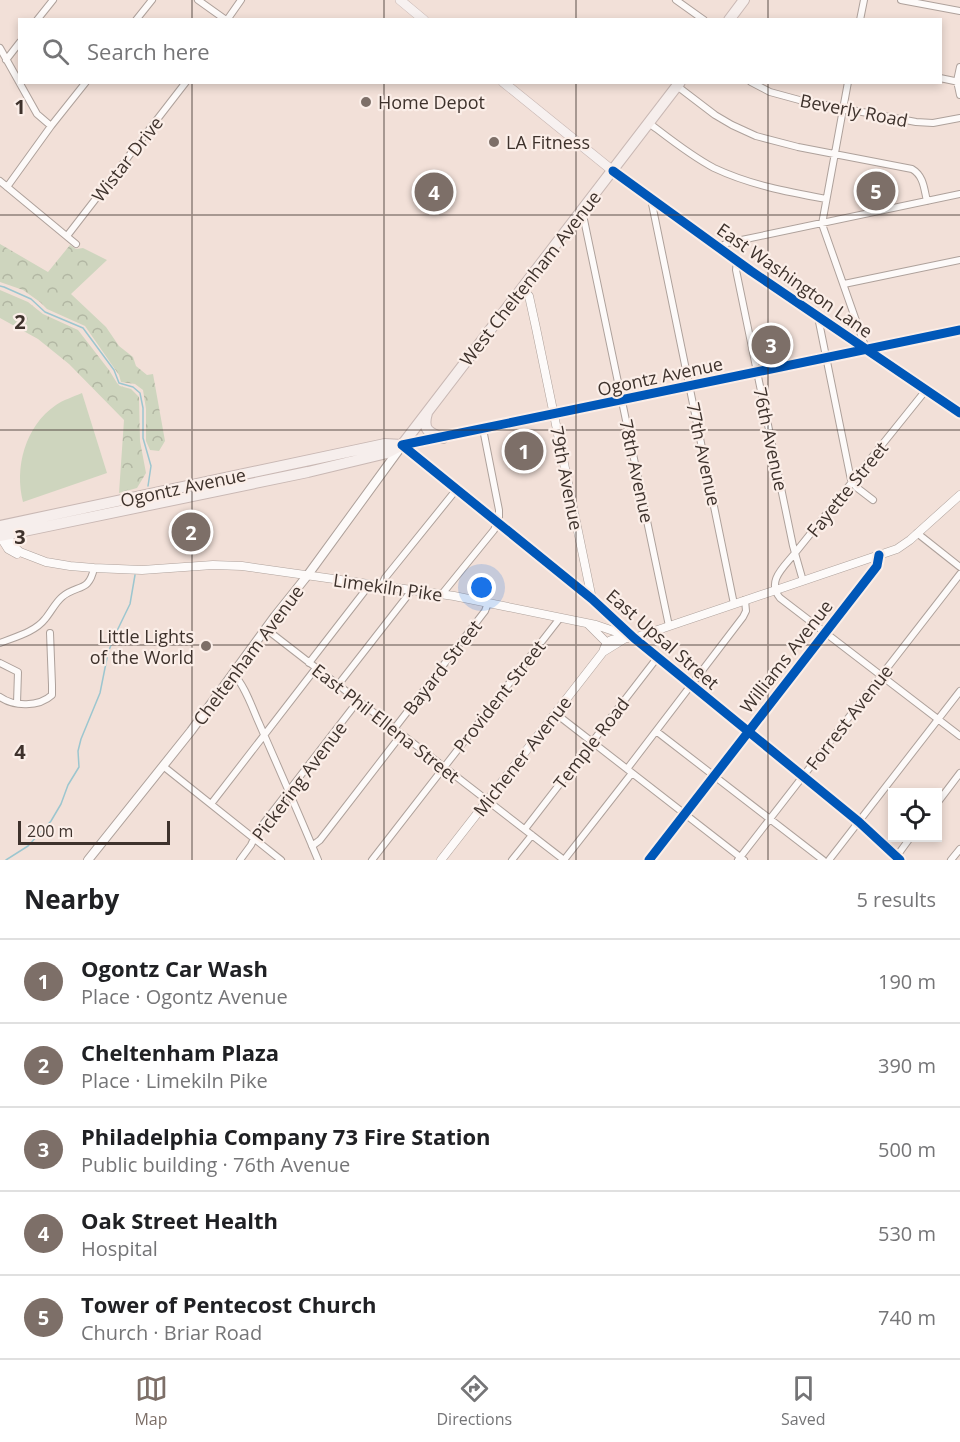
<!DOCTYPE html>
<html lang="en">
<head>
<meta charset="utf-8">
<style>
	:root { --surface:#fff; --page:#f2f2f2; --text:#202124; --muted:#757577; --line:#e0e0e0; --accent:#7d6f68 }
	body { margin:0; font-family:"Open Sans",sans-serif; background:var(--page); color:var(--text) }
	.controls { position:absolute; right:18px; bottom:18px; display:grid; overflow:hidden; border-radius:0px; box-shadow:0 3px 9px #0003 }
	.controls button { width:54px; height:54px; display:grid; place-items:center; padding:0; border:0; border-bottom:2px solid var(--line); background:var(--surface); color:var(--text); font:30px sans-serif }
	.scale { position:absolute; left:18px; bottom:15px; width:152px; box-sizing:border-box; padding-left:6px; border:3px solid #3e322c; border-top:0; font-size:16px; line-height:21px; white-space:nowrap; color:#3e322c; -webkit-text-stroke:4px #fbeee8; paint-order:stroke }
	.you { position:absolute; left:482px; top:588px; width:21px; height:21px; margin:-15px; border:4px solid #fff; border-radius:50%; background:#1a73e8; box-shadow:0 0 0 9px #1a73e833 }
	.badge { display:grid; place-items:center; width:39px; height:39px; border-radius:50%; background:var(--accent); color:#fff; font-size:20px; font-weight:700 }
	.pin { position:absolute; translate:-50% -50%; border:3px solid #fff; box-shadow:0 2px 6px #0006 }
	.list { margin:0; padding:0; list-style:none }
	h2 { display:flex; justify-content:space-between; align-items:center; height:78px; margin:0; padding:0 24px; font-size:26px }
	h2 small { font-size:20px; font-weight:400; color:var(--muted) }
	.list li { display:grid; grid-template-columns:39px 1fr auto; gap:18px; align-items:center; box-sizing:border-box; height:84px; padding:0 24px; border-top:2px solid var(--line) }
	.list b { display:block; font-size:22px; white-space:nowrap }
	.list p { margin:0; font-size:20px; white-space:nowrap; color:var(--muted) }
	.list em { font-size:20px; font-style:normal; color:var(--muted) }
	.icon { flex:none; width:33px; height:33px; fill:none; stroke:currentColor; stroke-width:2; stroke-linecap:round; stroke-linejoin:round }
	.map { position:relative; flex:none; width:960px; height:860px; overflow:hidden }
	.search { position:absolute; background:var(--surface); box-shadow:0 3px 9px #0003; left:18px; right:18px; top:18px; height:66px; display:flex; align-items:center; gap:15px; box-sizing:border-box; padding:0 21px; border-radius:0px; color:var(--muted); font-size:22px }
	.sheet { height:498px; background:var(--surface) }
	nav { display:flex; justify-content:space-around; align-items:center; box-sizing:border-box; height:84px; border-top:2px solid var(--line); background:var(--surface); font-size:16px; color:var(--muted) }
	nav a { display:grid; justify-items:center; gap:3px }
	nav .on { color:var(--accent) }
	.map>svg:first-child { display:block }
</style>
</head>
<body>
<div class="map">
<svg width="960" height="860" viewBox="0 0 960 860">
	<defs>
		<pattern id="forest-crowns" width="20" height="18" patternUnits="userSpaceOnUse" patternTransform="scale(1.5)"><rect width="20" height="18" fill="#ced5be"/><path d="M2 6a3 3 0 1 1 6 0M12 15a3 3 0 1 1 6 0" fill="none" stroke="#b2b7a3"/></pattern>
	</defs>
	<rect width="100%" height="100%" fill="#f2e0d8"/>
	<path fill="#ced5be" d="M82 393 107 473 23 502C14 468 25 426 56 405 63 400 73 397 82 393Z"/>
	<path fill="url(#forest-crowns)" d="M0 244 48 272 70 245 76 249 83 248 107 260 71 294 106 327 119 346 133 357 136 366 147 375 153 374 165 441 159 451 150 450 146 441V409L143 390 135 384 121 382 119 375 85 326 47 309 40 302 23 290 0 282Z
		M0 290 28 302 43 314 78 330 109 370 117 383 120 386 131 389 139 397 140 441 146 473 137 488 119 493 124 420 69 364 38 339 0 318Z"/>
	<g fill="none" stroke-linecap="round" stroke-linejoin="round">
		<path stroke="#9cc6cf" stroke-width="1.5" d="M0 286 4 287 31 299 45 312 83 328 114 370 119 383 133 387 140 393 143 408V438L151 466 148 486
			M6 860 28 846 51 821 61 804 68 785 79 767 78 751 81 739 100 693 108 653 114 637 130 604 135 575"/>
		<g stroke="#aea19b" stroke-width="8">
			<path id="minor" d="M198 0 226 20
				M676 0 704 20
				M901 0 960 11
				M37 20 53 0
				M136 20 152 0
				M227 20 241 0
				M860 20 864 0
				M0 48 37 114 51 126
				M6 60 20 42
				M960 67 957 81 960 95
				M940 78 959 82
				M751 82 770 92 803 101 916 122 933 123 960 118
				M848 82 822 224 866 349
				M677 86 715 115 732 125 756 136 798 147 912 169C924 176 924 189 927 201
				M649 123C670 139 691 156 714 168 750 185 788 192 826 199
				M0 181 76 244
				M7 187 51 126 86 82
				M651 199 734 604
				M582 210 669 626
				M67 236 186 82
				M719 248 727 243 960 194
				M737 261 736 270 793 546 803 581
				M844 284 960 260
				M818 317 851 480 856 487 873 500
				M926 390 795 553C784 567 766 581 780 598L960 736
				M917 533 960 567
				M381 586 385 578 456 490
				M442 594 494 530 499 519V510L483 429
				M266 629 564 860
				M0 643C15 637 35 632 45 619 51 612 55 603 62 597 77 584 89 593 94 568
				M0 663 18 672 17 703
				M309 663 364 592 367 584
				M233 674C244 683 253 710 259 723 279 769 299 814 318 860
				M338 685 412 590
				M0 697C14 707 39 707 52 695V685L50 633
				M555 713 744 860
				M394 729 485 611 488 603
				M656 731 823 860
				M163 766 281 860
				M627 769 743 617 746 611 745 600
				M938 802 960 773
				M211 804 316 668
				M525 829 657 658
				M312 846 320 840 401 735
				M240 860 251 845 257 832 358 701
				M372 860 560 618
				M512 860 532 835
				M564 860 632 773
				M649 860 877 566 879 555
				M738 860 960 574
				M829 860 960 691
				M894 860 910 838
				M951 860 960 849"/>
		</g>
		<g stroke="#aea19b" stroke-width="9">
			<path id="tertiary" d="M522 289 529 296 536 328 592 599
				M402 445 592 599 634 638 859 822 900 860
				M6 532 12 545 20 552 46 562 70 566 94 568 142 570 213 565 242 566 454 596 596 625 634 638 897 549 910 540 960 495
				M0 536 8 549 17 554
				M588 624 607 643
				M603 652 624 639
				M441 860 603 652C607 637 614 639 628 638"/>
		</g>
		<g stroke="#aea19b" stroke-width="10">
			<path id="secondary" d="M613 171 751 271 960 413
				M88 860 191 731 275 616 307 576 401 447"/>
		</g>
		<g stroke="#c9b8b4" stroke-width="10">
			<path id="primary" d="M400 0 424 20
				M503 82 613 171
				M402 445 960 330"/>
		</g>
		<g stroke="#c9b8b4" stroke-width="12">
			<path id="trunk" d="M729 20 744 0
				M427 413C422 430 429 433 443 438
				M0 526 385 444 402 445
				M0 536 308 472 387 453 402 445 680 82"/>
		</g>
		<use href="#minor" stroke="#fdfaf9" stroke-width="6"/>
		<use href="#tertiary" stroke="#fdfaf9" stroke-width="8"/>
		<use href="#secondary" stroke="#fdfaf9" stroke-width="8"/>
		<use href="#primary" stroke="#f7f1f0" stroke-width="9"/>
		<use href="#trunk" stroke="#f6eeec" stroke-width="10"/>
		<g stroke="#fbeee8" stroke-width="13">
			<path id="cycleway" d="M613 171 751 271 960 413
				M402 445 592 599 634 638 859 822 900 860
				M402 445 960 330
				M649 860 877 566 879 555"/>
		</g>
		<use href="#cycleway" stroke="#0057b8" stroke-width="9"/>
	</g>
	<path fill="none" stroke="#3e322c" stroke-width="1.5" stroke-opacity="0.55" d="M192 0V20M384 0V20M576 0V20M768 0V20M192 82V860M384 82V860M576 82V860M768 82V860M0 215H960M0 430H960M0 645H960"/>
	<g fill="#7d6f68" stroke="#fbeee8" stroke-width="2">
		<circle cx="366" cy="102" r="6"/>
		<circle cx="494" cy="142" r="6"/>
		<circle cx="206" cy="646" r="6"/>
	</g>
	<g text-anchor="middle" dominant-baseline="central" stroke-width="4.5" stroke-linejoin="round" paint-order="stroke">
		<g font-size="18" fill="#3e322c" stroke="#fbeee8" text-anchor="start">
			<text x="378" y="102">Home Depot</text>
			<text x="506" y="142">LA Fitness</text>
			<text x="194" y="636" text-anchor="end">Little Lights<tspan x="194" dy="21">of the World</tspan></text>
		</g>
		<g font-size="18" fill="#3e322c" stroke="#fbeee8">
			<text transform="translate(854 110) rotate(11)">Beverly Road</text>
			<text transform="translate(127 159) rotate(-52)">Wistar Drive</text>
			<text transform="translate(530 278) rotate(-52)">West Cheltenham Avenue</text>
			<text transform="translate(795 280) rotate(35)">East Washington Lane</text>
			<text transform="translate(660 376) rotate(-12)">Ogontz Avenue</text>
			<text transform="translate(771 439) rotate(78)">76th Avenue</text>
			<text transform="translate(704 454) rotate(78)">77th Avenue</text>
			<text transform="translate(637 471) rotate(78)">78th Avenue</text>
			<text transform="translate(567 478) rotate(79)">79th Avenue</text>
			<text transform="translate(183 487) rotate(-12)">Ogontz Avenue</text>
			<text transform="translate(847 489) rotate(-51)">Fayette Street</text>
			<text transform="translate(388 587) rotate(8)">Limekiln Pike</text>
			<text transform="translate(663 639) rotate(41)">East Upsal Street</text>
			<text transform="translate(248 655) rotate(-53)">Cheltenham Avenue</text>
			<text transform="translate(786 656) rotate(-52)">Williams Avenue</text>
			<text transform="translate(442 667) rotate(-52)">Bayard Street</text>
			<text transform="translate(499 696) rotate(-52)">Provident Street</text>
			<text transform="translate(849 717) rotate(-52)">Forrest Avenue</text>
			<text transform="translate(386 723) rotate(38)">East Phil Ellena Street</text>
			<text transform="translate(591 743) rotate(-52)">Temple Road</text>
			<text transform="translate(522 756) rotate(-52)">Michener Avenue</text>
			<text transform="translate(299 781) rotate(-53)">Pickering Avenue</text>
		</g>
	</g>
	<g font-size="20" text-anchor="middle" font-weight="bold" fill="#3e322c" stroke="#fbeee8" stroke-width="4.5" stroke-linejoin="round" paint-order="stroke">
		<text x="20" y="114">1</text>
		<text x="20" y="329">2</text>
		<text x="20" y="544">3</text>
		<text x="20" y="759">4</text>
	</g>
</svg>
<div class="controls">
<button><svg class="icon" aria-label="locate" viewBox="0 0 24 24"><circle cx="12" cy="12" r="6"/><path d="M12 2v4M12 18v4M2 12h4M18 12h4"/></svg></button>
</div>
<div class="scale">200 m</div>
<div class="you"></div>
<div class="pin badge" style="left:524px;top:451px">1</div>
<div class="pin badge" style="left:191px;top:532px">2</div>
<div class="pin badge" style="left:771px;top:345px">3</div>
<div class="pin badge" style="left:434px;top:192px">4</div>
<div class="pin badge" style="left:876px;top:191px">5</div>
<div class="search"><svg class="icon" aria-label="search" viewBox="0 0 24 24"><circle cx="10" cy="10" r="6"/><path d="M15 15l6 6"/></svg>Search here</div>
</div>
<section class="sheet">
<h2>Nearby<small>5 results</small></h2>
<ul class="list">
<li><span class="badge">1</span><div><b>Ogontz Car Wash</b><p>Place · Ogontz Avenue</p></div><em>190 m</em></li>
<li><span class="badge">2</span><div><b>Cheltenham Plaza</b><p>Place · Limekiln Pike</p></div><em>390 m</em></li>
<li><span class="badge">3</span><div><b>Philadelphia Company 73 Fire Station</b><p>Public building · 76th Avenue</p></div><em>500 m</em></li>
<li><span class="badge">4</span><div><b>Oak Street Health</b><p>Hospital</p></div><em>530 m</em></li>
<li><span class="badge">5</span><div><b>Tower of Pentecost Church</b><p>Church · Briar Road</p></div><em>740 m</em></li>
</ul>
</section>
<nav>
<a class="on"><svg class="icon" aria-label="map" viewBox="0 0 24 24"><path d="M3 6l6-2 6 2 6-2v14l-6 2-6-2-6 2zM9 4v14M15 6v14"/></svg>Map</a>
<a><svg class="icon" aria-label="directions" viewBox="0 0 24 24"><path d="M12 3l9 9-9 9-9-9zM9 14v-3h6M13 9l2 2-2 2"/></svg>Directions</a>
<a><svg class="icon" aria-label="saved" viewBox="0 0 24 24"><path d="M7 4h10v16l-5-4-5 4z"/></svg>Saved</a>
</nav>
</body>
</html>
